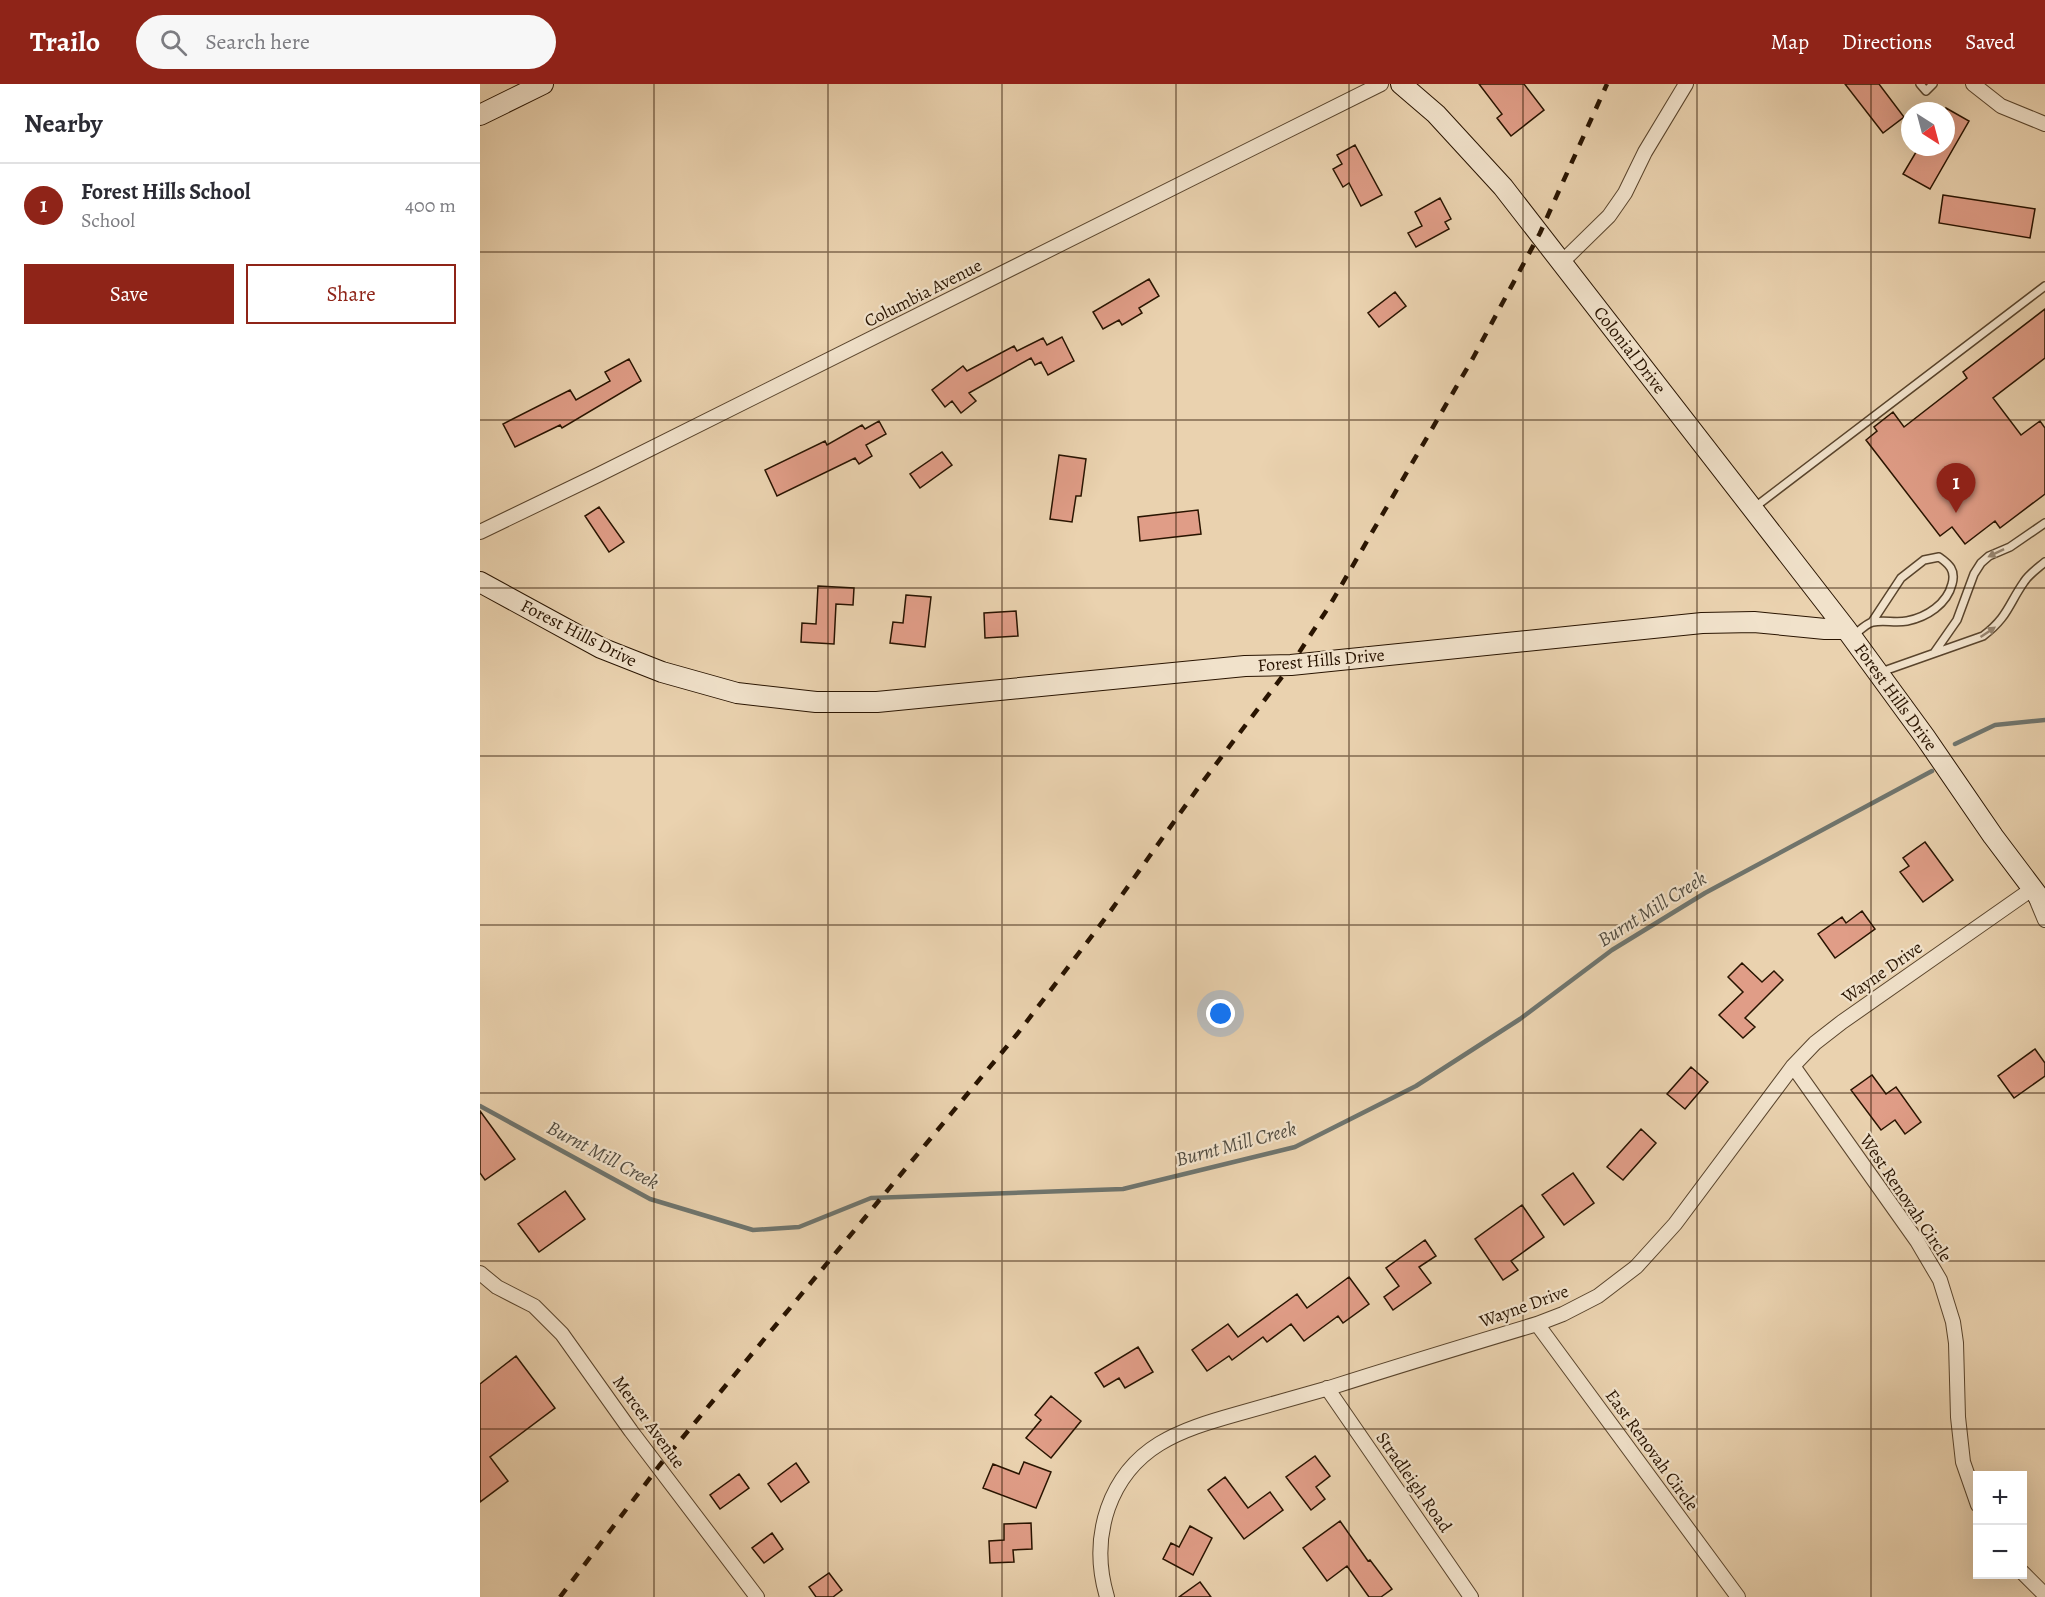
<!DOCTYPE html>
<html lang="en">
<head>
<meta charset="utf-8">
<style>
	:root { --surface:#fff; --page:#f7f7f7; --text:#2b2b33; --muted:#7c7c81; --line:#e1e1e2; --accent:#8f2418 }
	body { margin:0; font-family:Alegreya,serif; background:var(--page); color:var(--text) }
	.controls { position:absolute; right:18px; bottom:18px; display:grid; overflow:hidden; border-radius:0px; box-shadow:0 6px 24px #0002 }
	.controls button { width:54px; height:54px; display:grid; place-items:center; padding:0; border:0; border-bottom:2px solid var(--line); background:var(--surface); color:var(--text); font:30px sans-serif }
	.compass { position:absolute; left:1421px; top:18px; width:54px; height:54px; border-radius:50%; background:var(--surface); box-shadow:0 6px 24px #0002; rotate:144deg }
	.you { position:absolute; left:741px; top:930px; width:21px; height:21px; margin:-15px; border:4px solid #fff; border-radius:50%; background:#1a73e8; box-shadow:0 0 0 9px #1a73e833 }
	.badge { display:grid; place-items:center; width:39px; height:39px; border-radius:50%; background:var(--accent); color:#fff; font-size:20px; font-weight:700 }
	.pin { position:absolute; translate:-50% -50px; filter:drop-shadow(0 2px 3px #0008) }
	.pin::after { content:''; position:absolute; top:32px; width:21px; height:18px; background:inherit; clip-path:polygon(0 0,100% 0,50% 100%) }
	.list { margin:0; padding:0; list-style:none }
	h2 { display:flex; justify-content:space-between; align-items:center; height:78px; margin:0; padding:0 24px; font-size:26px }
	h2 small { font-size:20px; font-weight:400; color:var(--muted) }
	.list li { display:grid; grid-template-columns:39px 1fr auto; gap:18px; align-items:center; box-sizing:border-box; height:84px; padding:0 24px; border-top:2px solid var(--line) }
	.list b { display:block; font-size:22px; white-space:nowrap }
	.list p { margin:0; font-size:20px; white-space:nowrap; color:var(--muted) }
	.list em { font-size:20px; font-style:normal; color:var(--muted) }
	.actions { display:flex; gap:12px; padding:18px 24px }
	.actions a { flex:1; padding:14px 0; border:2px solid var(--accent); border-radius:0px; text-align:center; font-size:21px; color:var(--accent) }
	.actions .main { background:var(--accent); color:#fff }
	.icon { flex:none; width:33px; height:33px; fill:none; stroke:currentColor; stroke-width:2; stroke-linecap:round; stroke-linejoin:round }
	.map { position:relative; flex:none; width:1565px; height:1513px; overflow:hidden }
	header { display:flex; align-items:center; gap:36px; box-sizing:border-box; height:84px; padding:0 30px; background:var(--accent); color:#fff }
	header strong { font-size:28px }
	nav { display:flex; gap:33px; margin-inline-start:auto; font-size:21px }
	.search { width:420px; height:54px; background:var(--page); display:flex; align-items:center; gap:15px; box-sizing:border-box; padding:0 21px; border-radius:33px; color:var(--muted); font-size:22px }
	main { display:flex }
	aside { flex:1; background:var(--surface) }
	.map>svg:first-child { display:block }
</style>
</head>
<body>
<header>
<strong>Trailo</strong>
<div class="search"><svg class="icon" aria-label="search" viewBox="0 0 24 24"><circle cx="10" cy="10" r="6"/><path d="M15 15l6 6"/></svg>Search here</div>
<nav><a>Map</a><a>Directions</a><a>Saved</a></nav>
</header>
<main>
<aside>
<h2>Nearby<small></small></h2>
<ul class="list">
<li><span class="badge">1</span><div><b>Forest Hills School</b><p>School</p></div><em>400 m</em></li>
</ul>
<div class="actions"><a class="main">Save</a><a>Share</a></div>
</aside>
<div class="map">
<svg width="1565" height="1513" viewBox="0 0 1565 1513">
	<rect width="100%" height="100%" fill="#ead2af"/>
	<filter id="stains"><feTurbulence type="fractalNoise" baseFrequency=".00333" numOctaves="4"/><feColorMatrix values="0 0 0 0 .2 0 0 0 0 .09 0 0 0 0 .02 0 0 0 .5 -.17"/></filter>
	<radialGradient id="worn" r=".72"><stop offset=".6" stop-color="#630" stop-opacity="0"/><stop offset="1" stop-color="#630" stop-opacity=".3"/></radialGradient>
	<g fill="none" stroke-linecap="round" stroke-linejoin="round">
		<path stroke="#6f756e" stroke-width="4.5" d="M1475 660 1515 641 1565 636
			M0 1022 170 1115 273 1146 319 1143 391 1114 643 1105 815 1063 936 1002 1040 935 1132 866 1225 809 1452 687"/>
	</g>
	<path fill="#e09d87" stroke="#291401" stroke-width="1.5" d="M999 0H1044L1064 26 1031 52 1017 34 1022 30Z
		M1365 0H1399L1424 33 1403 49Z
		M1466 24 1489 37 1450 105 1423 90 1439 63H1466Z
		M875 61 902 111 881 122 869 99 863 103 853 85 862 80 857 71Z
		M1463 111 1555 125 1550 154 1459 139Z
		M960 114 971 135 965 138 969 145 936 163 928 149 942 142 935 128Z
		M669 195 679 212 659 224 662 229 642 241 639 236 623 245 613 228Z
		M915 208 926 222 899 243 888 229Z
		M1565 225V274L1513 314 1541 351 1560 337 1565 344V410L1520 444 1515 437 1485 460 1472 443 1460 452 1386 356 1397 347 1394 343 1413 328 1424 343 1487 294 1483 288Z
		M582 253 594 277 568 291 561 278 555 281 551 274 489 309 496 317 481 329 472 317 465 323 452 306 483 282 487 287 534 262 537 267 563 254 567 261Z
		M149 275 161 297 82 344 80 341 35 363 23 340 90 306 96 316 130 297 125 288Z
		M399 337 406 350 386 361 392 372 379 380 375 374 297 412 285 386 345 357 347 361 382 341 385 345Z
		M462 368 472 381 440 404 430 390Z
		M579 371 606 375 601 412H596L592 438 570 435Z
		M119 423 144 458 129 468 105 432Z
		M718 426 721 450 660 457 658 433Z
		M338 502 374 504 373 521 356 520 354 560 321 558 322 539 336 540Z
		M426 511 451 513 445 563 410 559 413 538 423 539Z
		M536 527 538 552 505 554 504 529Z
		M1445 758 1473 796 1443 818 1420 788 1429 782 1423 774Z
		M1382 827 1395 845 1355 874 1338 850 1362 833 1366 839Z
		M1262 879 1282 898 1294 887 1303 896 1265 934 1275 943 1263 954 1239 931 1263 908 1248 893Z
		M1555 965 1565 979V992L1534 1014 1518 992Z
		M1211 983 1228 998 1205 1025 1187 1010Z
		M1392 991 1406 1010 1416 1003 1441 1038 1425 1050 1415 1036 1401 1046 1371 1006Z
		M0 1027 35 1075 5 1096 0 1089Z
		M1161 1045 1176 1059 1143 1096 1127 1083Z
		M1093 1089 1114 1119 1084 1141 1062 1111Z
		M85 1107 105 1135 59 1168 38 1140Z
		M1042 1121 1064 1153 1031 1177 1038 1186 1023 1196 995 1155Z
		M945 1156 956 1172 939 1183 951 1199 913 1226 904 1213 919 1202 906 1184Z
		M869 1193 889 1220 863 1239 858 1232 824 1257 811 1240 787 1258 783 1253 752 1276 749 1272 727 1287 712 1266 748 1240 758 1253 817 1210 827 1224Z
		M658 1263 673 1288 645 1304 639 1294 624 1303 615 1289Z
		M36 1272 75 1324 10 1373 28 1397 0 1418V1300Z
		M571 1312 601 1337 571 1374 546 1354 561 1336 555 1331Z
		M835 1372 850 1392 836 1403 845 1415 831 1426 806 1393Z
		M544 1378 571 1388 556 1424 503 1404 513 1380 539 1390Z
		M316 1379 329 1398 301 1418 288 1400Z
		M259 1390 269 1404 240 1425 230 1411Z
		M745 1393 768 1424 790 1408 803 1426 764 1455 728 1406Z
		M860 1437 888 1477 890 1476 912 1505 901 1513H889L867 1482 847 1497 823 1464Z
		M551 1439 552 1465 533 1466 534 1478 510 1479 509 1457 524 1456V1440Z
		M710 1442 732 1454 713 1491 683 1475 691 1459 699 1463Z
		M292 1449 303 1465 284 1479 272 1464Z
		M349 1489 362 1506 353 1513H336L329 1503Z
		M720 1498 731 1513H699Z"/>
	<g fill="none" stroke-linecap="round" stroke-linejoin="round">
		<g stroke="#59442c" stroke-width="10">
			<path id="lane" d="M1440 0 1446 7 1453 0
				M1275 423 1565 202
				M1374 551C1379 547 1387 539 1393 538 1404 536 1416 539 1427 537 1447 533 1467 520 1472 500 1476 486 1469 480 1459 473L1444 476 1421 494 1392 538
				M1454 569 1477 536 1494 490 1501 479 1509 472 1530 463 1565 439
				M1401 588 1503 552C1528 533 1528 521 1544 498 1549 490 1558 484 1565 478"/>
		</g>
		<g stroke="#59442c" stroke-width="16">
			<path id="street" d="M1493 0 1521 22 1565 40
				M1082 178 1129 132 1145 109 1165 68 1206 0
				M0 448 118 391 901 0
				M1313 982 1437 1157 1460 1196 1473 1238 1476 1259 1478 1333 1483 1378 1498 1421
				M0 1189 17 1203 54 1222 82 1250 151 1347 277 1513
				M1057 1240 1258 1513
				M847 1304 991 1513
				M1542 1488 1565 1511
				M627 1513C618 1483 618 1453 628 1424 650 1362 700 1346 757 1330 788 1321 818 1313 849 1304 918 1282 987 1261 1057 1240L1083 1230 1118 1212 1156 1183 1195 1140 1313 982 1335 959 1362 938 1552 805 1565 836"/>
		</g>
		<g stroke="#291401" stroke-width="22">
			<path id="secondary" d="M921 0 956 30 1023 103 1366 545
				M0 31 63 0
				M0 498 121 564 182 588 257 609 336 618H397L765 582 811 581 1222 539 1274 538 1345 545H1366L1445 653 1513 752 1565 821"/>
		</g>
		<use href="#lane" stroke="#f1e2cb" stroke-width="7"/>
		<use href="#street" stroke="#f1e2cb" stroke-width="14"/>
		<use href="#secondary" stroke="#f1e2cb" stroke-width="20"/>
		<path stroke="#291401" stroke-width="4.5" stroke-dasharray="10 10" stroke-linecap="butt" d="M80 1513 179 1382 538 949 627 832 718 704 811 581 850 521 993 274 1060 149 1127 0"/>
	</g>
	<defs><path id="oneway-solid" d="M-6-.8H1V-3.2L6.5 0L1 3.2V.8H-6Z" transform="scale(1.5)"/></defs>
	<g fill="#978570">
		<use href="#oneway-solid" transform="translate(1516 469) rotate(154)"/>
		<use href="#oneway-solid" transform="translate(1508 548) rotate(-34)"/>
	</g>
	<path fill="none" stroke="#291401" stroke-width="1.5" stroke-opacity="0.55" d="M174 0V1513M348 0V1513M522 0V1513M696 0V1513M869 0V1513M1043 0V1513M1217 0V1513M1391 0V1513M0 168H1565M0 336H1565M0 504H1565M0 672H1565M0 841H1565M0 1009H1565M0 1177H1565M0 1345H1565"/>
	<g text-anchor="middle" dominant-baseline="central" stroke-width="4.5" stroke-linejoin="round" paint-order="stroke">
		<g font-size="18" fill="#291401" stroke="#f1e2cb">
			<text transform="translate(443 209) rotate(-27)">Columbia Avenue</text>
			<text transform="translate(1150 266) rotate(52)">Colonial Drive</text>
			<text transform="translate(99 549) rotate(27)">Forest Hills Drive</text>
			<text transform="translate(841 576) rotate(-5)">Forest Hills Drive</text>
			<text transform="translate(1416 613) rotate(54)">Forest Hills Drive</text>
			<text transform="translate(1402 888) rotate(-35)">Wayne Drive</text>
			<text transform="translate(1426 1114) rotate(56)">West Renovah Circle</text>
			<text transform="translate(1044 1222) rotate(-20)">Wayne Drive</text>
			<text transform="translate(169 1338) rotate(54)">Mercer Avenue</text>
			<text transform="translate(1172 1366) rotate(54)">East Renovah Circle</text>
			<text transform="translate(934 1398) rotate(55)">Stradleigh Road</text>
		</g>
		<g font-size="20" font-style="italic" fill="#524c40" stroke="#f1e2cb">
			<text transform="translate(1172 825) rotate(-32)">Burnt Mill Creek</text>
			<text transform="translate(756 1060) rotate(-15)">Burnt Mill Creek</text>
			<text transform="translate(123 1071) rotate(28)">Burnt Mill Creek</text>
		</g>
	</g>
	<rect width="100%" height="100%" filter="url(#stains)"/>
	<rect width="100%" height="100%" fill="url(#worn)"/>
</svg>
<div class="controls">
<button>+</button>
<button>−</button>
</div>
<svg class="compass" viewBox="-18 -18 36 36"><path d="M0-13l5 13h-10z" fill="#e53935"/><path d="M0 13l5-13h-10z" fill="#7c7c81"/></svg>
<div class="you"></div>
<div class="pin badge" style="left:1476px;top:429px">1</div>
</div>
</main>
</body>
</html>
